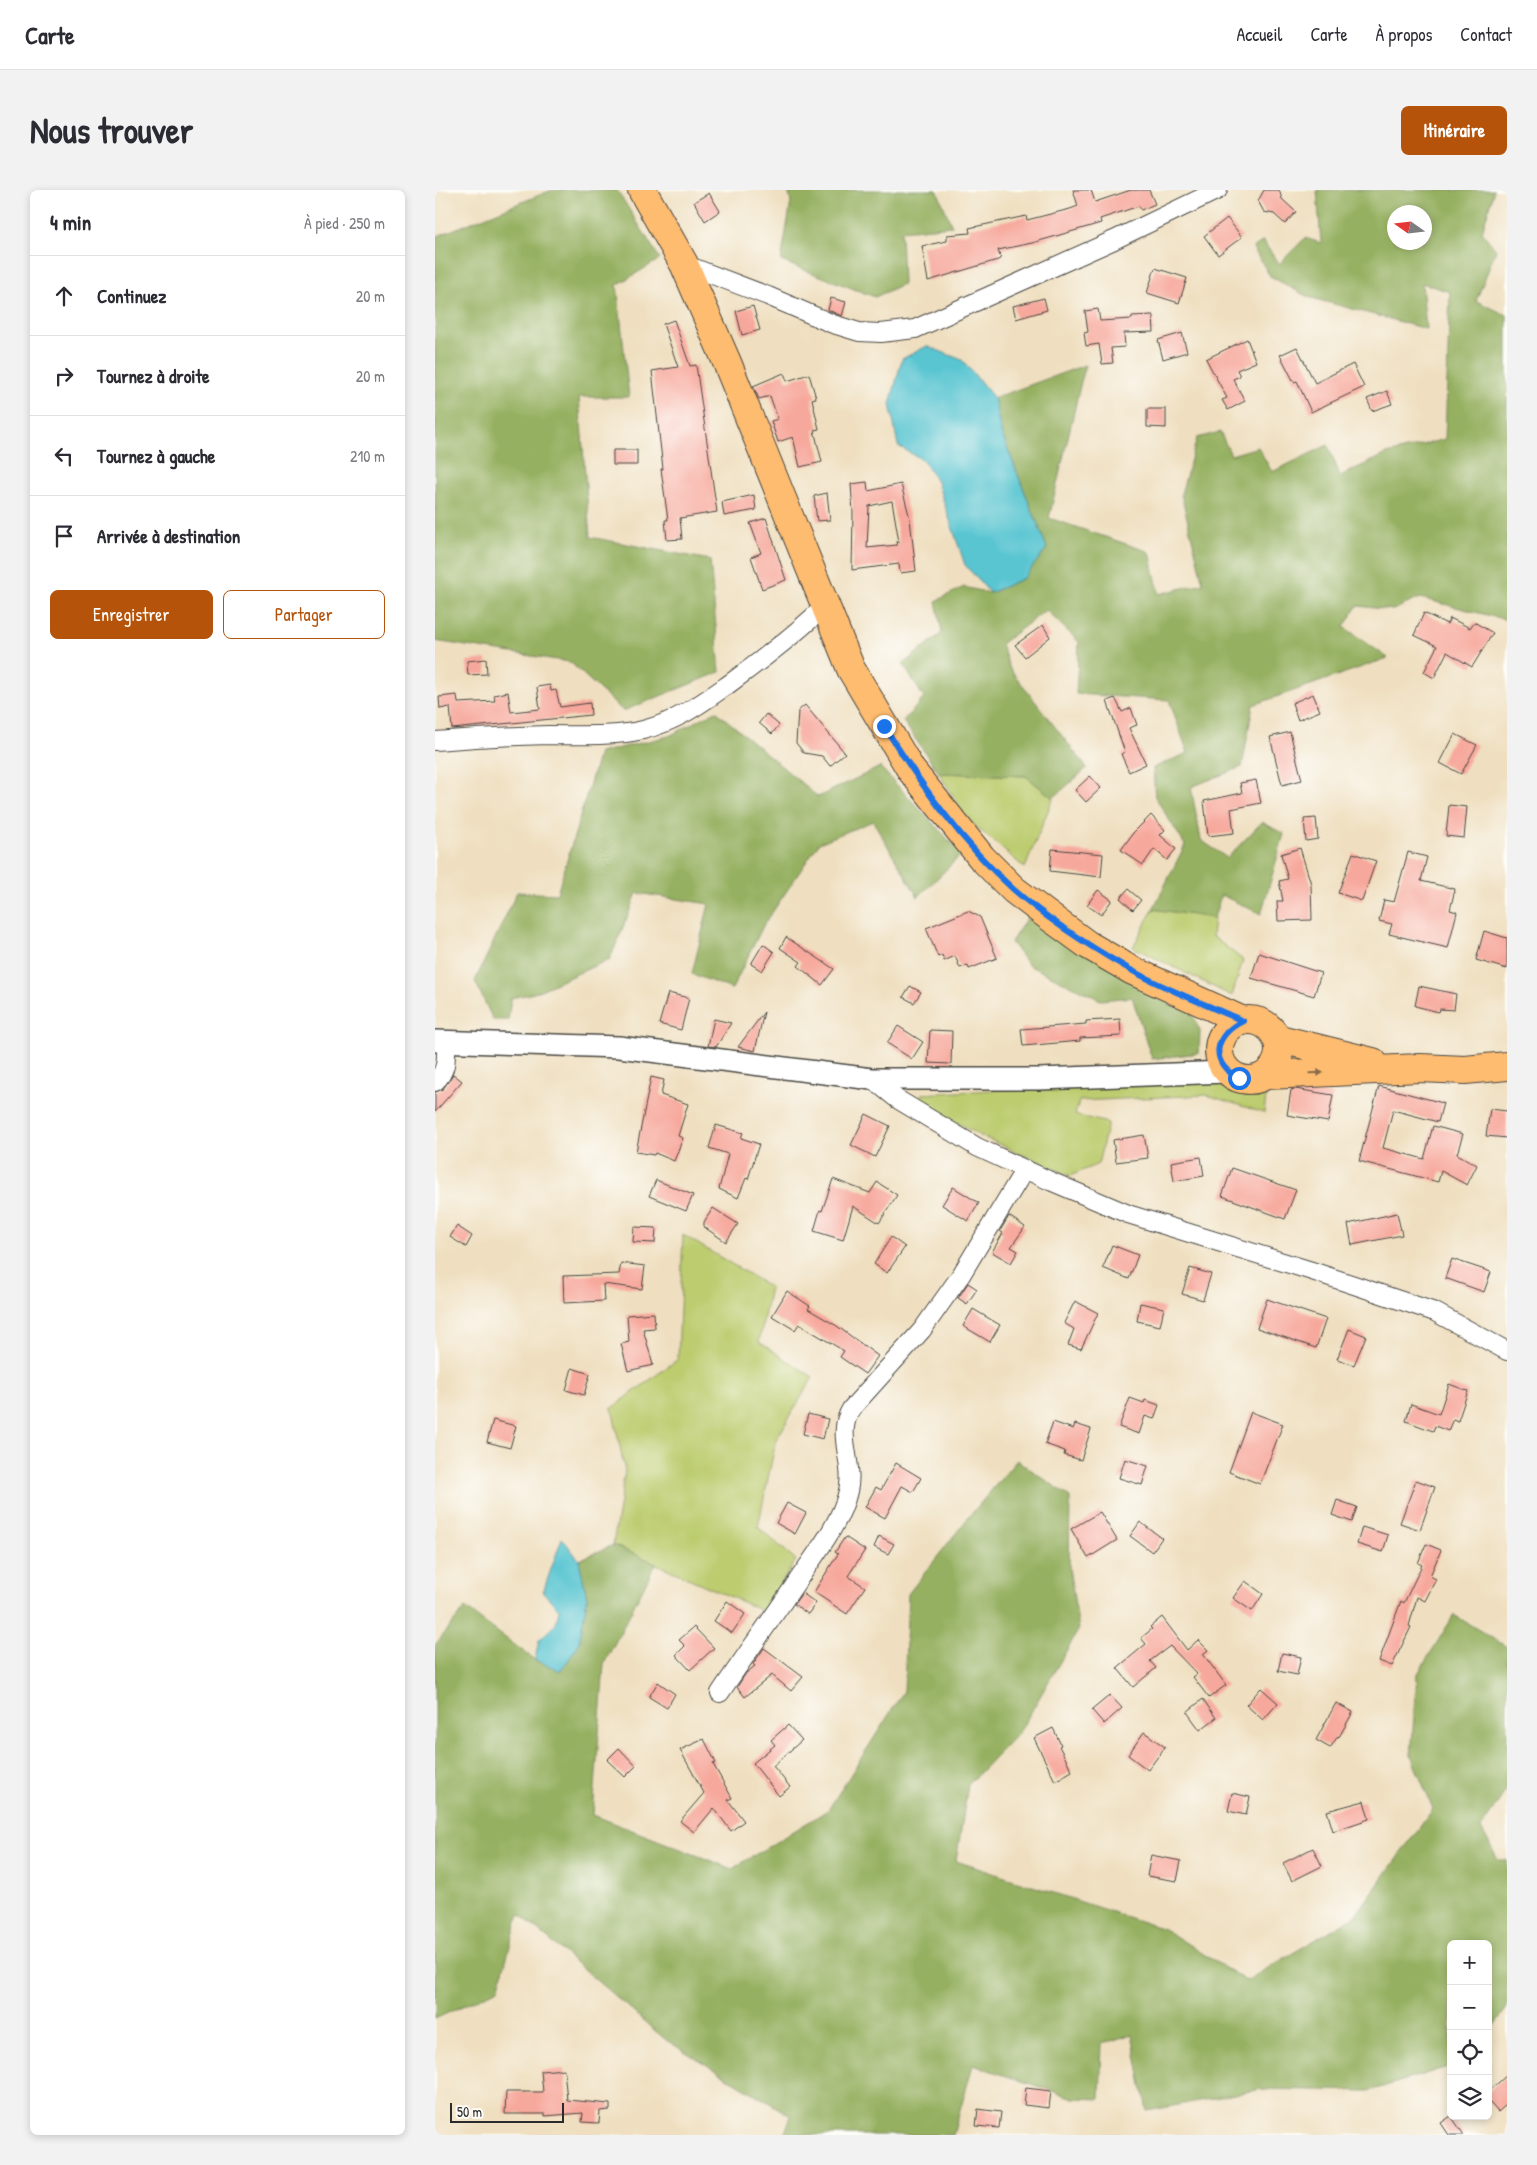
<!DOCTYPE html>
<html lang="fr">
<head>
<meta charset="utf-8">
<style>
	:root { --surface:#fff; --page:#f2f2f3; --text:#2b2b33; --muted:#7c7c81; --line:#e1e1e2; --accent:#b45309 }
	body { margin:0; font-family:"Patrick Hand",sans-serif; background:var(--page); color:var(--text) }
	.controls { position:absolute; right:15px; bottom:15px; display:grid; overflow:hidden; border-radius:8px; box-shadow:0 2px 8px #0003 }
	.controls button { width:45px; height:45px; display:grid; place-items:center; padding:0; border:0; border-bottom:1px solid var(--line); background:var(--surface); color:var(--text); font:25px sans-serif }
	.compass { position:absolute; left:952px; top:15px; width:45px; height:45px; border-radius:50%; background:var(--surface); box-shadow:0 2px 8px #0003; rotate:284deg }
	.scale { position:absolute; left:15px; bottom:12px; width:114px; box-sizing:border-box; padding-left:5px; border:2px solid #2b2b2b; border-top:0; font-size:14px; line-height:18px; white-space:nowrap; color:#2b2b2b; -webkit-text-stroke:4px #fdfcf7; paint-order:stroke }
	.stop { position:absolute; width:15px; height:15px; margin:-11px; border:4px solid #1a73e8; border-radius:50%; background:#fff }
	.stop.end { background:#1a73e8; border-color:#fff; box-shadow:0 1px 5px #0008 }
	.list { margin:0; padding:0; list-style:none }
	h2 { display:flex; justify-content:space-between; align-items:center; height:65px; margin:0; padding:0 20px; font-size:21px }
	h2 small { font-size:16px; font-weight:400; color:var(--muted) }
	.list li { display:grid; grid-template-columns:32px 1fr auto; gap:15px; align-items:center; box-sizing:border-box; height:80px; padding:0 20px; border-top:1px solid var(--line) }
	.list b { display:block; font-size:19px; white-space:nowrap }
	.list em { font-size:16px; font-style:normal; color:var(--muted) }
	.actions { display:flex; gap:10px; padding:15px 20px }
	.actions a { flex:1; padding:11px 0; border:1px solid var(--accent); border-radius:8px; text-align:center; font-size:18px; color:var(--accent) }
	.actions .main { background:var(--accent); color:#fff }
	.icon { flex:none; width:28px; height:28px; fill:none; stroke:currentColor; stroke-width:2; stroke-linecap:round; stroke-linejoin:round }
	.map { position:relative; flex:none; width:1072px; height:1945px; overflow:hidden; border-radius:8px }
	header { display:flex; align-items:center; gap:30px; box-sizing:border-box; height:70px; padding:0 25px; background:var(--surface); border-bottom:1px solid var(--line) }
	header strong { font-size:24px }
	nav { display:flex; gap:28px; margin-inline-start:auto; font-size:18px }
	.intro { display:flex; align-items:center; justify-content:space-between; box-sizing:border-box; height:120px; padding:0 30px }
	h1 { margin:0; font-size:35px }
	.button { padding:12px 22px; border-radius:8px; background:var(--accent); color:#fff; font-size:18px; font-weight:700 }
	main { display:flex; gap:30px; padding:0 30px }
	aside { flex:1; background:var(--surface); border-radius:8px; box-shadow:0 2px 8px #0003 }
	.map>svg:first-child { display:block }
</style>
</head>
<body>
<header>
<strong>Carte</strong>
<nav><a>Accueil</a><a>Carte</a><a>À propos</a><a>Contact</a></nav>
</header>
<div class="intro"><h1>Nous trouver</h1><a class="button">Itinéraire</a></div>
<main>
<aside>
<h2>4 min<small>À pied · 250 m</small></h2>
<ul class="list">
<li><svg class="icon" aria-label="ahead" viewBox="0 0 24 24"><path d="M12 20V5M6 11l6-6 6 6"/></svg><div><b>Continuez</b></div><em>20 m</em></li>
<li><svg class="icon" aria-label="right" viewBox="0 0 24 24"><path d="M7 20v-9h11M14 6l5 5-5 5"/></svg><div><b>Tournez à droite</b></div><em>20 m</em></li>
<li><svg class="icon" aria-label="left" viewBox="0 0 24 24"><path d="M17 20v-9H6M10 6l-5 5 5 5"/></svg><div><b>Tournez à gauche</b></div><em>210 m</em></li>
<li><svg class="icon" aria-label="arrive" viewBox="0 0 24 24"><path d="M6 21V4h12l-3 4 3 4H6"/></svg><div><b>Arrivée à destination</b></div></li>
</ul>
<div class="actions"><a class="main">Enregistrer</a><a>Partager</a></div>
</aside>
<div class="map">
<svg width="1072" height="1945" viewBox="0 0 1072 1945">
	<rect width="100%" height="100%" fill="#fdfcf7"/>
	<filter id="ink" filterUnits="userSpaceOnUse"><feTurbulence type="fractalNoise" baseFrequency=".02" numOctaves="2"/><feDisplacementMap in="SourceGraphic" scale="10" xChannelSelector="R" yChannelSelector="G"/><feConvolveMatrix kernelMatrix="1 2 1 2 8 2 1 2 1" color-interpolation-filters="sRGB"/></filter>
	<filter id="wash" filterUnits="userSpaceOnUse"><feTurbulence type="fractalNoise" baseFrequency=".0096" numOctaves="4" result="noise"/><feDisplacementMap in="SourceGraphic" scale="20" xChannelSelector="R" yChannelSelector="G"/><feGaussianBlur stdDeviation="1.12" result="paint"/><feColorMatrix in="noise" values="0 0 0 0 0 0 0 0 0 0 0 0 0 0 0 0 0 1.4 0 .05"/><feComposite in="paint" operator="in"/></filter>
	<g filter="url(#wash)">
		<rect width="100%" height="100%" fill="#efdfc0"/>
		<path fill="#bccc6e" stroke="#747c4c" d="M504 583 591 586 618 608 590 678 532 629Z
			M718 719 779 728 777 746 808 770 797 806 698 757Z
			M834 884 829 923 772 905 644 911 640 925 673 933 663 974 635 986 546 946 484 912 487 904Z
			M248 1045 335 1097 324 1152 378 1187 341 1250 323 1337 361 1370 328 1421 178 1355 190 1281 177 1218 243 1169Z"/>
		<path fill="#95b061" stroke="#606e46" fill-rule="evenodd" d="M117 0H182L225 69 182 95 194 207H144L155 347 275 370 285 482 188 521 135 472 0 451V47Z
			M353 0H502L517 36 466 41 468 94 440 107 346 71 356 12Z
			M882 0H1059L1047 42 1061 60 1041 111 1072 125V430L985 408 958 420 922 416 909 437 953 468 818 515 807 577 756 597 766 650 792 668 827 632 849 644 826 724 786 705 779 728 718 719 750 655 720 607 718 578 753 563 734 510 641 504 644 452 611 420 566 454 575 479 652 578 618 608 591 586 504 583 468 531 489 508 468 474 507 443 501 411 529 397 555 403 587 389 612 358 566 242 559 208 650 175 614 328 715 362 724 404 768 393 746 304 762 248 785 242 796 265 823 257 837 282 893 255 905 286 952 264 1010 249 1015 102 987 93 991 139 873 107 835 86 818 58 828 51 844 74 870 48 886 53ZM959 22H989V52H959Z
			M281 521 383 607 445 577 527 664 483 707 438 631 384 653 328 736 297 799 257 784 274 714 202 703 175 769 99 803 76 808 73 830H58L40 791 82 702 122 704 164 563 234 546Z
			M598 723 752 813 765 841 764 863 717 869 697 807 666 810 593 775 576 752 591 729Z
			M582 1270 635 1307 634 1378 644 1439 585 1541 533 1595 521 1671 729 1739 811 1791 920 1726 998 1619 976 1566 982 1485 1019 1425 1072 1457V1599L1046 1638 1063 1670H1072V1818L1053 1843V1754H1016V1876L934 1901 826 1899 712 1921 697 1844 667 1854 665 1909 639 1908 538 1875 518 1945H349L356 1926 231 1850 84 1724 63 1799 0 1829V1455L30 1418 100 1470 126 1480 144 1454 152 1408 144 1370 178 1355 221 1373 169 1474 158 1625 297 1679 393 1620 469 1501 473 1404 533 1328Z"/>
		<path fill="#58c5d1" stroke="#42787e" d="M492 156 527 170 559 208 566 242 612 358 589 388 555 403 530 375 502 292 488 270 463 256 455 214 467 169Z
			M127 1348 144 1370 152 1408 144 1454 126 1481 100 1470 104 1450 121 1434 124 1419 108 1402Z"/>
		<g id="blocks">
			<path fill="#f7a89c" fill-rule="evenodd" d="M638 0H656L660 12 696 0H714L720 14 706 20 704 16 665 29 666 33 642 40 597 53 563 60 566 69 493 91 487 56 512 51V45L535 43 534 38 591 26 592 30 635 19 643 16Z
				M829 0H844L847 9 861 22 850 34 839 24 829 22 823 11Z
				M274 3 285 21 270 31 259 12Z
				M792 28 807 47 783 65 769 46Z
				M720 78 752 88 744 113 712 103Z
				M396 108 411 112 407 126 393 120Z
				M609 108 612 120 581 129 578 116Z
				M318 116 325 140 307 145 301 121Z
				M663 119 665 131 697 129V126L718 125 719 142 689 143 690 157 676 158 678 173 667 174 664 154 651 156 649 143 653 142 650 121Z
				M239 130 255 176 261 175 282 322 245 328 247 349 232 350 230 330H233L226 279H228L217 181 243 177 228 134Z
				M747 143 752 162 728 169 723 150Z
				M812 149 821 172 802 180 805 186 798 189 810 211 793 220 787 210 792 208 771 169Z
				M862 157 880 193 918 174 929 197 876 222 862 191 859 192 845 165Z
				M349 183 352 191 374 184 381 208 377 209 384 239 379 240 387 272 365 277 358 247 343 252 336 231 343 229 335 206 324 209 318 196Z
				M952 201 957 214 937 221 932 209Z
				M712 219H731V238L712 237Z
				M178 260H202V275H178Z
				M432 292 433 301 466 294 475 329 481 381 465 383 464 374 417 380 418 323 416 294ZM457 311 464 352H461L462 355 432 358 434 316Z
				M392 303 395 330 382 331 379 306Z
				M319 305 321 320 289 326 287 312Z
				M331 328 351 390 327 399 316 367 326 363 315 333Z
				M989 423 1012 434 1015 428 1035 438 1039 432 1058 443 1037 477 1012 462 999 488 989 482 1002 456 979 445Z
				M608 435 615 447 590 467 580 455Z
				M51 469 52 484 33 485 32 471Z
				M115 495 116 501 121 500 125 517 155 513 156 525 17 539 15 517 5 519 4 507 22 505 23 513 60 511 59 505 73 502 76 522 105 519 102 497Z
				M878 504 885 521 863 530 857 513Z
				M680 508 687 522 696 518 702 535 694 538 711 574 694 582 686 564 690 562 672 511Z
				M370 515 410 563 395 576 387 566 369 563 361 553 363 521Z
				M331 524 344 535 337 544 324 533Z
				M855 542 867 590 847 595 835 547Z
				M1020 544 1042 555 1026 584 1005 573Z
				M655 586 666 598 651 612 640 600Z
				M821 590 826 613 796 619 799 643 773 646 769 611 807 603 805 593Z
				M1014 615 1032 617 1029 648 1011 646Z
				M716 625 730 640 725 645 741 659 732 670 719 659 708 675 686 660 698 643Z
				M881 628 883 649 871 651 869 629Z
				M865 658 876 694 877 730 843 731 842 711H848L844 691 853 689 846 664Z
				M617 659 668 664 666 687 615 681Z
				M973 662 992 667 986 691 1020 699 1015 720 1022 722 1013 758 954 744 957 734 944 731 949 710 959 712Z
				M918 663 941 671 927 711 903 703Z
				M693 699 706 710 698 720 685 708Z
				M663 700 677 710 666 725 652 715Z
				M533 721 545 727 562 768 534 779 533 775 525 778 520 766 509 771 507 765 503 767 491 738Z
				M1049 741 1072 748V779L1041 770Z
				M351 747 399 779 387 795 363 776 366 772 345 758Z
				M328 754 339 762 327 781 316 774Z
				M824 763 886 783 879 806 816 788Z
				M475 796 486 802 479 813 468 807Z
				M984 796 1021 804 1019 820 1005 819 1004 822 980 816Z
				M233 803 254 808 246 840 224 834Z
				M329 822 320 861 303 857Z
				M279 829 296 833 281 857 273 856Z
				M685 829 686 846 645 848V851L588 856 586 839 651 834V831Z
				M463 836 488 852 477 869 452 853Z
				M495 840 517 841 516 874 493 873Z
				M18 884 27 891 0 922V902L8 899Z
				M216 887 229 890 226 905 253 914 243 946 248 948 239 971 220 963 219 965 201 962Z
				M944 896 1008 913 1003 932 958 920 948 958 989 969 998 936 1028 944 1022 964 1042 975 1032 995 1006 981 1003 992 924 971Z
				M860 899 898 905 893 932 852 925 856 900Z
				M1055 919 1072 921V948L1051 946Z
				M431 924 455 936 440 967 416 955Z
				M281 935 308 943 306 948 324 954 313 989 311 988 303 1008 284 999 293 964 274 958Z
				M709 945 713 968 681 972 678 950Z
				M766 967 769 986 739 991 736 972Z
				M797 978 861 1000 850 1029 787 1006Z
				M398 989 435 1003 442 992 462 1005 444 1033 418 1016 408 1050 379 1041 385 1020 387 1021Z
				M221 990 258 1005 251 1021 214 1006Z
				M518 997 544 1013 533 1031 507 1015Z
				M278 1018 303 1034 291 1052 269 1037V1032Z
				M962 1023 967 1045 917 1055 913 1034Z
				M574 1026 590 1037 576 1057 583 1061 576 1073 557 1062 568 1043 565 1041Z
				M22 1036 37 1046 31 1057 15 1047Z
				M199 1037 221 1038 220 1053 198 1052Z
				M456 1047 470 1057 452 1083 439 1074Z
				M677 1055 703 1065 694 1089 668 1078Z
				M1017 1069 1056 1082 1049 1102 1010 1088Z
				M186 1073 210 1076 207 1099 168 1094 169 1111 129 1113 128 1086 184 1084Z
				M755 1078 776 1084 768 1110 747 1104Z
				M533 1093 542 1099 532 1114 523 1108Z
				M352 1101 375 1116 373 1119 402 1136 443 1166 430 1184 405 1167 409 1161 364 1134 360 1140 337 1126Z
				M832 1109 891 1129 881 1158 822 1138Z
				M640 1111 663 1123 646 1159 633 1155 639 1139 629 1133Z
				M705 1113 729 1118 725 1136 702 1131Z
				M538 1119 565 1135 555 1152 528 1136Z
				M219 1123 220 1138 208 1139 218 1175 193 1181 186 1154 194 1152 192 1125Z
				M914 1139 931 1146 919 1175 902 1169Z
				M137 1178 155 1184 149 1205 131 1200Z
				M1014 1194 1033 1201 1023 1231 1018 1229 1013 1241 1000 1236 998 1241 971 1231 976 1214 1004 1224Z
				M695 1208 709 1213 710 1210 724 1215 719 1229 710 1226 704 1244 684 1237Z
				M816 1222 848 1234 825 1294 794 1282Z
				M373 1224 393 1229 388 1249 368 1244Z
				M58 1230 81 1236 75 1258 52 1252Z
				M618 1232 638 1239 640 1234 656 1239 646 1270 629 1265 630 1261 610 1254Z
				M690 1269 713 1276 707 1295 684 1288Z
				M461 1273 486 1288 478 1302 467 1296 450 1328 430 1317 441 1297 446 1300Z
				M981 1290 1000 1297 985 1340 965 1333Z
				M902 1310 922 1317 917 1332 897 1325Z
				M352 1313 371 1323 360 1344 341 1333Z
				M665 1322 682 1350 653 1368 636 1339Z
				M705 1332 727 1348 717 1362 695 1346Z
				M927 1337 953 1345 948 1362 922 1354Z
				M444 1346 459 1354 453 1364 439 1357Z
				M410 1347 430 1360 413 1386 430 1397 412 1424 379 1402 403 1364 400 1362Z
				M991 1354 1006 1360 995 1386 1001 1389 990 1411 982 1407 974 1436 976 1437 957 1476 944 1471 966 1411 969 1413 987 1375 983 1373Z
				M810 1391 828 1404 817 1421 798 1408Z
				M367 1403 381 1413 373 1424 359 1414Z
				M292 1411 310 1424 297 1443 279 1431Z
				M727 1427 752 1460 763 1450 773 1460 768 1464 791 1495 774 1508 758 1487 762 1484 735 1456 715 1471 721 1478 698 1497 682 1478 711 1454 706 1448 717 1439 715 1437Z
				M259 1437 279 1458 255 1480 241 1465 250 1456 244 1450Z
				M329 1458 368 1487 356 1501 337 1485 310 1507 302 1497 311 1483 320 1476 318 1474Z
				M847 1463 866 1467 862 1485 843 1481Z
				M223 1492 240 1504 232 1518 214 1507Z
				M826 1498 843 1513 828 1530 811 1515Z
				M675 1505 687 1518 669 1534 657 1520Z
				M768 1509 781 1528 765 1540 752 1522Z
				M901 1513 918 1522 904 1547 903 1546 895 1558 881 1550Z
				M353 1535 367 1550 338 1576 355 1597 344 1606 318 1573 340 1555 336 1550Z
				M618 1538 626 1555 624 1556 637 1581 620 1591 599 1548Z
				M709 1542 730 1557 713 1580 693 1565Z
				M269 1549 281 1573 278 1574 297 1608 293 1610 309 1631 296 1641 279 1618 259 1642 245 1631 269 1603 245 1560Z
				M184 1558 201 1576 190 1587 172 1570Z
				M797 1603 815 1607 811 1625 793 1621Z
				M929 1611 934 1629 898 1641 892 1621Z
				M878 1658 887 1676 857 1691 848 1673Z
				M716 1665 746 1671 742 1691 712 1686Z
				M129 1879 132 1910 175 1914V1920L165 1921 164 1933 147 1932 148 1923 110 1926V1924H70L71 1902H108L106 1881Z
				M1072 1885V1914L1063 1922 1053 1911V1902Z
				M591 1898 616 1901 614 1918 589 1915Z
				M543 1919 566 1922 564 1938 541 1936Z
				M1016 1926 1029 1945H1014L1006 1933Z"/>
		</g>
	</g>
	<g filter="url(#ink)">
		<use href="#blocks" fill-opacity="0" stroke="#484641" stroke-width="1"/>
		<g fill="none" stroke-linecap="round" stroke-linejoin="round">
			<g stroke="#484641" stroke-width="20">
				<path id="minor" d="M249 74 333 106 398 134 424 142 446 143 480 139 679 50 783 0
					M0 551C38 548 75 546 114 545 144 545 178 547 208 540 241 532 267 513 294 494 328 469 361 444 391 415
					M437 889 462 909 542 957 613 990 693 1024 877 1081 1000 1122 1072 1161
					M0 892C13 880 11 867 11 851
					M285 1503C310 1466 336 1430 361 1393 379 1366 406 1333 413 1301 420 1273 400 1245 416 1219L487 1140 526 1085 590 979"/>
			</g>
			<g stroke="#484641" stroke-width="24">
				<path id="tertiary" d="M0 851 184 857 437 889H604L792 882"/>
			</g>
			<g stroke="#484641" stroke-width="30">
				<path id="primary" d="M207 0 249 74 291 170 416 479 476 580 547 668 579 700 612 725 653 755 696 780 808 831
					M784 860a30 30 0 1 1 60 0a30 30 0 1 1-60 0Z
					M841 848 938 872
					M832 885 985 878 1030 880 1072 876"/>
			</g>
			<use href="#minor" stroke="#fff" stroke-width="18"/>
			<use href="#tertiary" stroke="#fff" stroke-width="21"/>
			<use href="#primary" stroke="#febc70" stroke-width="28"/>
		</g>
		<defs><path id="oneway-solid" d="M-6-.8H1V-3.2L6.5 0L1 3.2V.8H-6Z" transform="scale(1.25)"/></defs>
		<use fill="#8a6c4a" href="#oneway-solid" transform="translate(881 883) rotate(-2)"/>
	</g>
	<g fill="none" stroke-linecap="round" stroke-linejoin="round" filter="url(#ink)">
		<path stroke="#1a73e8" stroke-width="6" d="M449 536C486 595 527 653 578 699 613 730 654 756 694 779 730 799 770 814 808 831 778 845 774 873 804 888"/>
	</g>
</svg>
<div class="controls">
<button>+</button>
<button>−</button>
<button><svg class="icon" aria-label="locate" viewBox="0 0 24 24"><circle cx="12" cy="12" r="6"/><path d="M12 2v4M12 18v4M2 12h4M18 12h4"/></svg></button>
<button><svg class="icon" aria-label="layers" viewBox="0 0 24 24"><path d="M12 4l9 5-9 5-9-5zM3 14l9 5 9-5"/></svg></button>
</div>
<svg class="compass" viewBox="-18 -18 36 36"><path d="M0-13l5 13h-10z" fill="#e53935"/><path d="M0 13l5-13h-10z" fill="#7c7c81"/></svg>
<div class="scale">50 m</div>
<div class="stop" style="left:804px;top:888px"></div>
<div class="stop end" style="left:449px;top:536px"></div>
</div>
</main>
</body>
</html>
